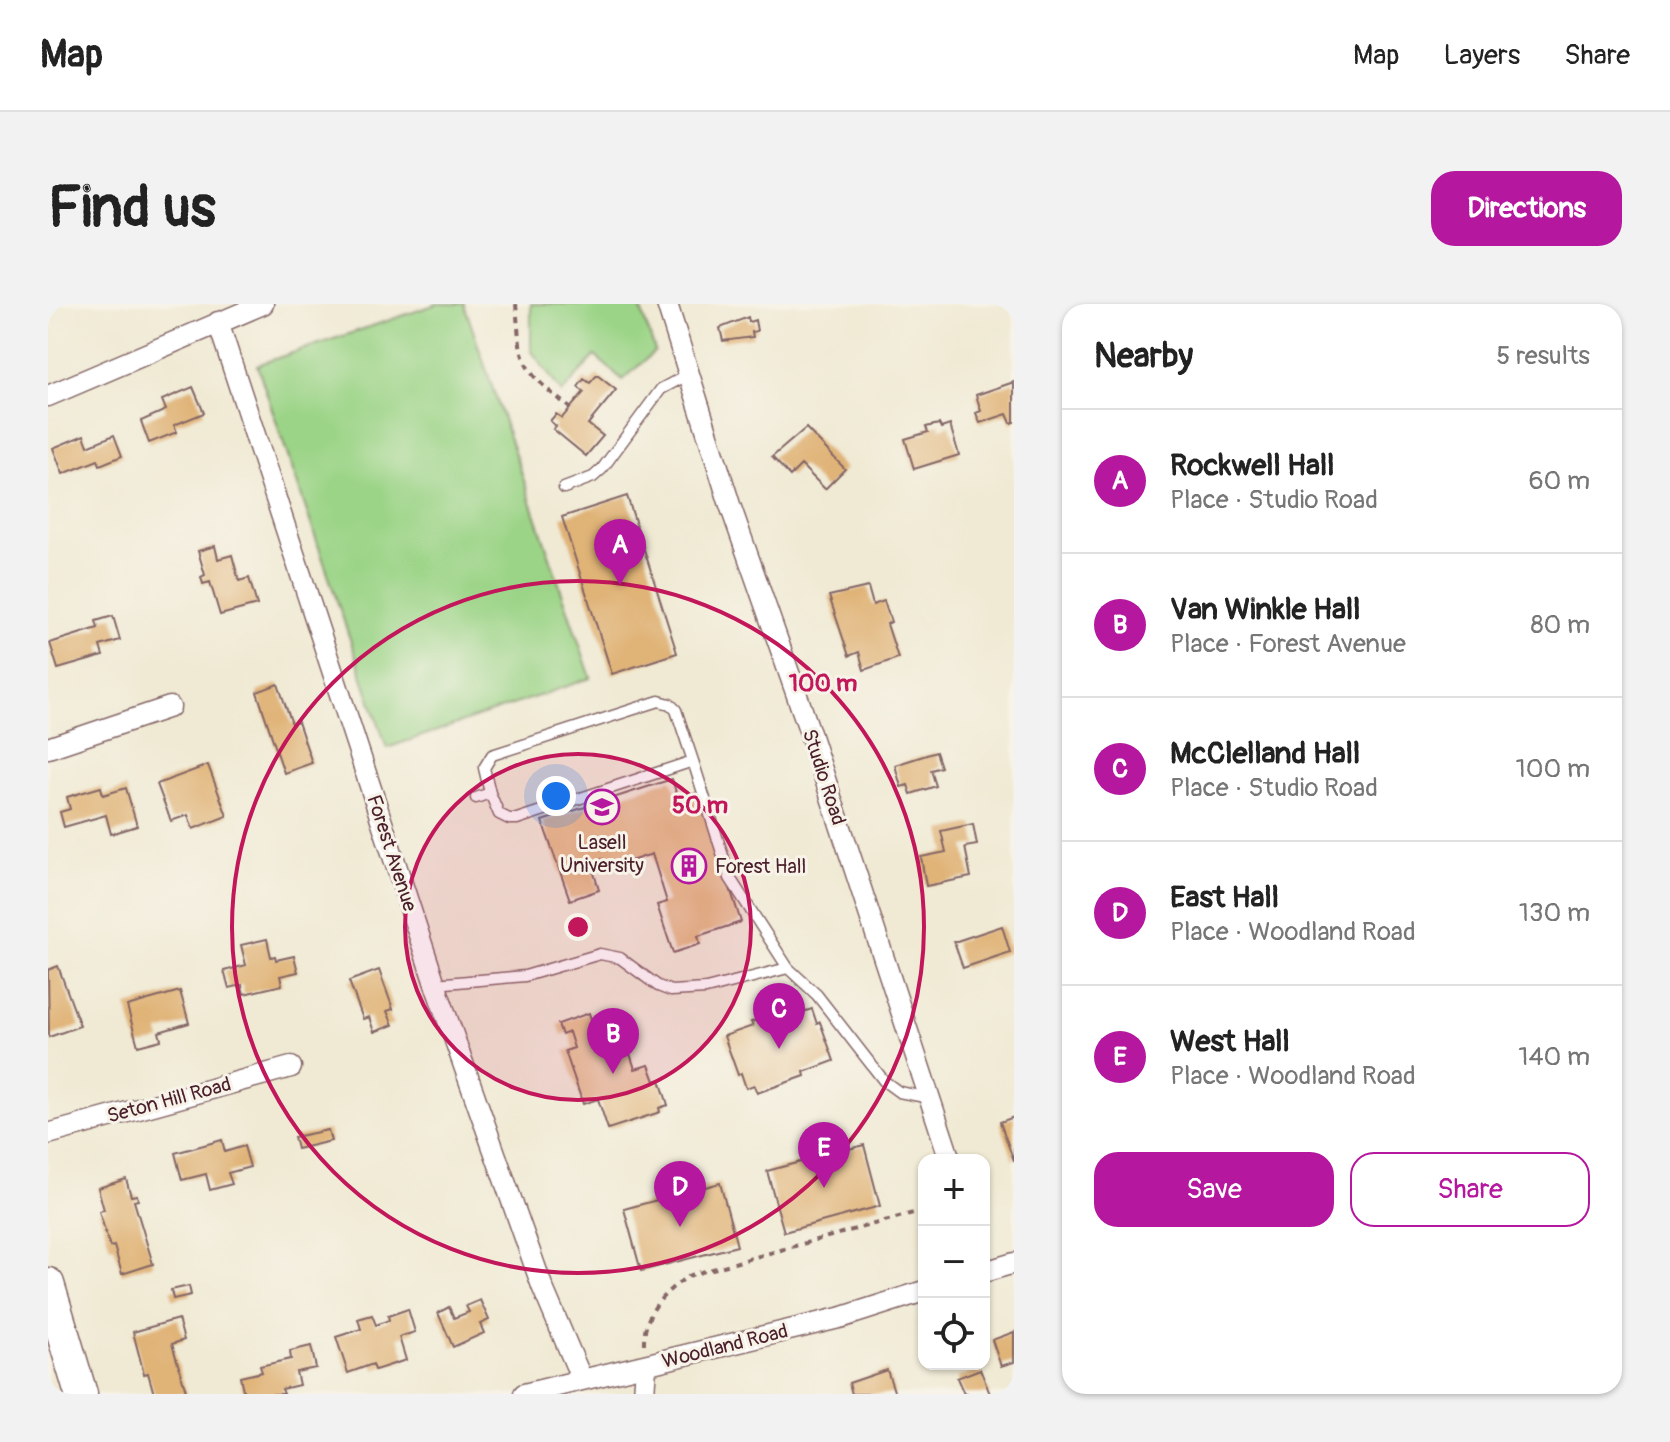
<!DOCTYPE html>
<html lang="en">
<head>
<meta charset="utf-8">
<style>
	:root { --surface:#fff; --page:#f2f2f2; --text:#222; --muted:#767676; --line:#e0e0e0; --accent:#b5179e }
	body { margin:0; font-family:Pangolin,sans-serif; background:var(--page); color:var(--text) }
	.controls { position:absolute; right:24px; bottom:24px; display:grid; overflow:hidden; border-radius:16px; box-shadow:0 2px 6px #0004 }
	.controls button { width:72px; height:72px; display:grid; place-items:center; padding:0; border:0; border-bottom:2px solid var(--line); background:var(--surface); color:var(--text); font:40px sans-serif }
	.you { position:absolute; left:508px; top:492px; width:28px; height:28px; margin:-20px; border:6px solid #fff; border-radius:50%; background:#1a73e8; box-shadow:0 0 0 12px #1a73e833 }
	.badge { display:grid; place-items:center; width:52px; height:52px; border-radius:50%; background:var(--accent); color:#fff; font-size:26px; font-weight:700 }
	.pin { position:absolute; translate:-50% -66px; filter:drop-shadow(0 2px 4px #0008) }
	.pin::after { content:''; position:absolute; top:42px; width:28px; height:24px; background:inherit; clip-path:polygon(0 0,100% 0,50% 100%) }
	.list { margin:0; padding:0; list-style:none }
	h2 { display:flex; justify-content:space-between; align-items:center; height:104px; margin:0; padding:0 32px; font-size:34px }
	h2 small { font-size:26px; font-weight:400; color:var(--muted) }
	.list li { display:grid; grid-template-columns:52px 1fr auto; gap:24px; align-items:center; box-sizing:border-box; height:144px; padding:0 32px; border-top:2px solid var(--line) }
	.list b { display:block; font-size:30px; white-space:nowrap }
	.list p { margin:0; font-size:26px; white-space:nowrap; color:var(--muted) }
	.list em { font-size:26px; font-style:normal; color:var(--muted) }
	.actions { display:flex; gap:16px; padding:24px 32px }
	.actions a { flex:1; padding:18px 0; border:2px solid var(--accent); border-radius:24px; text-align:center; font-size:28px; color:var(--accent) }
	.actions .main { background:var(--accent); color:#fff }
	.icon { flex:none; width:44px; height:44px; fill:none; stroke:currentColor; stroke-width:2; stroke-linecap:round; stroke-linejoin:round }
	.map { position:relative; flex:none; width:966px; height:1090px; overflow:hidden; border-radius:24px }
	header { display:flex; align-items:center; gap:48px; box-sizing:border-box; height:112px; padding:0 40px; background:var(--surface); border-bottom:2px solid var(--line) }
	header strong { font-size:38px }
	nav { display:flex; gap:44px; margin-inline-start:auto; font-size:28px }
	.intro { display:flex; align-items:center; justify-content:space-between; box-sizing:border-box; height:192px; padding:0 48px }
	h1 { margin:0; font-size:56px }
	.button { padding:20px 36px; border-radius:24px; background:var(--accent); color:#fff; font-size:28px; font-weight:700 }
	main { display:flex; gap:48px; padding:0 48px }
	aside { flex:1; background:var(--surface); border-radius:24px; box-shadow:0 2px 6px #0004 }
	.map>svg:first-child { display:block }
</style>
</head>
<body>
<header>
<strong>Map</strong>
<nav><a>Map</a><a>Layers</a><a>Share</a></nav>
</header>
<div class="intro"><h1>Find us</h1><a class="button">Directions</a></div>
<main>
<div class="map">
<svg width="966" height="1090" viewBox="0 0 966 1090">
	<rect width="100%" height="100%" fill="#f7f3e8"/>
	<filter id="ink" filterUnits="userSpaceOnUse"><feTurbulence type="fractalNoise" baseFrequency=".0125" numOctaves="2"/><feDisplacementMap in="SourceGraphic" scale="16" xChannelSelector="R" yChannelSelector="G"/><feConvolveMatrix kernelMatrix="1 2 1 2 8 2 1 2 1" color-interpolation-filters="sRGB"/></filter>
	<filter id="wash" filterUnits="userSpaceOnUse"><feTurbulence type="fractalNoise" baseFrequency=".006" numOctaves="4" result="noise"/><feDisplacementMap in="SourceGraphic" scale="32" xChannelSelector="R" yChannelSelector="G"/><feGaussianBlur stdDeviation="1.8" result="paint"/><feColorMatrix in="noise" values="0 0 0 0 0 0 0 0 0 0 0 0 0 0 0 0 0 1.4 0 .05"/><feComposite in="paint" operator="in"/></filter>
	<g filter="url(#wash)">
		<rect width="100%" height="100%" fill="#f0ead4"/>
		<path fill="#9bd487" stroke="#727a59" stroke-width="2" d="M389 0H416L543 374 339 444 209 61Z
			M483 0H591L607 47 575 76 547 52 514 89 483 46Z"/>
		<g id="blocks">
			<path fill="#e0b377" d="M700 13 701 18 707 16 709 27 704 28 705 33 675 37 672 24Z
				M549 71 568 86 540 120 555 132 538 152 505 125 508 122 502 117 508 110 514 114 536 88 530 83 536 75 542 79Z
				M966 78V118L963 119 959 110 932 119 928 109 933 107 928 91Z
				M145 83 156 109 126 121 129 128 101 139 93 117 118 106 114 96Z
				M891 120 893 124 902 121 911 151 866 165 857 135 880 128 878 123Z
				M758 124 797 165 777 185 753 161 742 172 724 153Z
				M36 131 40 142 66 131 74 152 52 161 50 156 15 170 5 144Z
				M579 192 629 349 564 370 514 213Z
				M167 242 170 255 184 251 191 277 201 274 209 301 172 311 162 278 155 280 153 273 157 271 150 247Z
				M820 283 825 301 836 297 843 318 839 320 850 354 816 366 811 348 801 352 781 292Z
				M65 312 72 336 52 342 55 352 10 365 2 339 50 324 48 317Z
				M230 380 244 420 250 418 264 459 236 469 209 388Z
				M888 448 893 463 883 466 888 482 863 490 860 481 853 483 847 461Z
				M160 461 179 512 145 525 140 511 123 517 109 480Z
				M624 475 630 495 651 488 693 618 650 632 652 640 625 649 609 601 619 598 604 550 558 565 555 555 543 559 551 586 522 596 494 517Z
				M53 483 55 491 78 484 89 522 63 530 58 511 16 523 12 508 22 505 19 493Z
				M925 520 929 541 917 543 923 573 878 582 873 553 898 548 893 527Z
				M954 622 962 648 915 664 906 638Z
				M219 635 223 653 227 652 228 656 246 652 250 668 232 672 234 681 196 690 194 681 181 684 176 667 198 661 193 641Z
				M10 662 32 722 1 733 0 666Z
				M331 666 345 705 339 707 345 721 326 728 321 713 315 715 301 677Z
				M132 687 141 719 111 728 113 736 90 742 79 702Z
				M753 701 755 708 764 705 769 720 772 718 786 757 756 768 757 772 709 789 706 781 698 784 693 769 690 771 676 732 705 722 703 718Z
				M541 709 548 730 573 722 587 765 601 761 607 777 612 776 620 801 611 804 612 808 560 825 550 795 535 800 517 747 526 744 521 728 514 731 510 720Z
				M966 813V857L952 818Z
				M280 826 283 837 249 845 246 833Z
				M174 836 177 848 196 842 202 863 180 869 184 880 162 886 158 870 134 876 127 849Z
				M816 841 832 902 736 928 719 867Z
				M78 875 83 892 89 891 90 896 86 897 105 960 74 970 66 942 62 943 51 907 56 906 50 884Z
				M672 879 689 942 593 967 576 905Z
				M141 982 143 991 125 995 123 986Z
				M432 996 441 1016 432 1020 436 1029 405 1043 390 1009 401 1003 406 1014 421 1008 418 1002Z
				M360 1005 367 1028 351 1033 358 1056 327 1066 325 1060 300 1069 288 1033 313 1025 310 1015 324 1011 328 1021 341 1016 340 1012Z
				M130 1015 136 1036 124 1040 139 1090H106L100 1069 96 1070 85 1028Z
				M966 1028V1058L953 1062 944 1036Z
				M263 1042 268 1064 248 1068 251 1081 234 1085 236 1090H196L192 1073 214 1068 212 1062 243 1055 242 1047Z
				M932 1065 942 1090H916L909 1074Z
				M839 1066 847 1090H804L801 1079Z"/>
		</g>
	</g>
	<g filter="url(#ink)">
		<use href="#blocks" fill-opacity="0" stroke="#846666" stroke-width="2"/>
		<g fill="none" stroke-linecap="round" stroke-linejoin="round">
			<g stroke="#846666" stroke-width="13">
				<path id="service" d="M516 184 545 173 554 165 613 85 641 70
					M645 457 682 574 740 664 769 691 836 777 851 788 882 794
					M428 494 442 489 451 510 461 515H469L645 457 628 406 622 400 611 397 444 451 436 464 442 489
					M387 680 477 672 552 650 572 654 610 682 623 687 658 685 740 664"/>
			</g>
			<g stroke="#846666" stroke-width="23">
				<path id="minor" d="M619 0 682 201 759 420 902 856
					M170 18 387 680 494 982 534 1076
					M0 92 215 0
					M0 444 122 403
					M0 830 243 763
					M936 968 966 959
					M476 1090 795 1013 876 987
					M596 1090 598 1062"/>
			</g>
			<g stroke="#846666" stroke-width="35">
				<path id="primary" d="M0 980 33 1090"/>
			</g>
			<path stroke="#846666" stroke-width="4" stroke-dasharray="6 6" stroke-linecap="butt" d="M468 0C473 62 472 64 522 104
				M596 1040C595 1009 618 985 643 971L876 906"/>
			<use href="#service" stroke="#fff" stroke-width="10"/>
			<use href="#minor" stroke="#fff" stroke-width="20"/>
			<use href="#primary" stroke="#fff" stroke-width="32"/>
		</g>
	</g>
	<circle cx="530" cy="623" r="173" fill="#c2185b" fill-opacity=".12"/>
	<g fill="none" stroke="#c2185b" stroke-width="4">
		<circle cx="530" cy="623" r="173"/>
		<circle cx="530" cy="623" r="346"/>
	</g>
	<defs>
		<g id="university-ring" transform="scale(1.8)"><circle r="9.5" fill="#f7f3e8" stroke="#b5179e" stroke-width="1.5"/><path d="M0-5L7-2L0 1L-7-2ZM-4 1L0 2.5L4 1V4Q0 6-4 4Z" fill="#b5179e"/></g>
		<g id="building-ring" transform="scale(1.8)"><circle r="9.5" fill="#f7f3e8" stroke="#b5179e" stroke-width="1.5"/><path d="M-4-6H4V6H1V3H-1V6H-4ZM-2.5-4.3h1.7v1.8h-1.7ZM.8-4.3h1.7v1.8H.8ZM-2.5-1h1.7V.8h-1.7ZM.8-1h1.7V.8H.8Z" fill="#b5179e"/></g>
	</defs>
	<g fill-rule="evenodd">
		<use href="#university-ring" x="554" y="503"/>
		<use href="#building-ring" x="641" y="562"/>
	</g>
	<g text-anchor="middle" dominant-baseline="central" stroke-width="6" stroke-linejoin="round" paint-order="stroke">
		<g font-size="20" fill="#4a1f2b" stroke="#f7f3e8">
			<text transform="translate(776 473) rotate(72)">Studio Road</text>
			<text transform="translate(344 549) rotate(72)">Forest Avenue</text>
			<text transform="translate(121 796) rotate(-15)">Seton Hill Road</text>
			<text transform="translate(677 1042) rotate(-14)">Woodland Road</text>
		</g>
		<g font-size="20" fill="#4a1f2b" stroke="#f7f3e8">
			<text x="554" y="538">Lasell<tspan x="554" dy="23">University</tspan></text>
			<text x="667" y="562" text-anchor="start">Forest Hall</text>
		</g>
	</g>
	<circle cx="530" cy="623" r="12" fill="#c2185b" stroke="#f7f3e8" stroke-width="4"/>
	<g font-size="24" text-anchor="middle" font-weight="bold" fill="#c2185b" stroke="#f7f3e8" stroke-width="6" stroke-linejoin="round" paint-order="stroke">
		<text x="775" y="387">100 m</text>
		<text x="652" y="509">50 m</text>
	</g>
</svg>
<div class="controls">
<button>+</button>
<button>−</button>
<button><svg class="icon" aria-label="locate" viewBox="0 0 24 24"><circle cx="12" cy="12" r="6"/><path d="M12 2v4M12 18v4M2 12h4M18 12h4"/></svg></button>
</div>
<div class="you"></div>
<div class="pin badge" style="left:572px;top:281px">A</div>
<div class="pin badge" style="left:565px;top:770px">B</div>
<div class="pin badge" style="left:731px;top:745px">C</div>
<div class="pin badge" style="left:632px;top:923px">D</div>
<div class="pin badge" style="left:776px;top:884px">E</div>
</div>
<aside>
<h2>Nearby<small>5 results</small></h2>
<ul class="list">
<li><span class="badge">A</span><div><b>Rockwell Hall</b><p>Place · Studio Road</p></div><em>60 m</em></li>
<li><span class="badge">B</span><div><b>Van Winkle Hall</b><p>Place · Forest Avenue</p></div><em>80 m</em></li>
<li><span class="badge">C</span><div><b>McClelland Hall</b><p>Place · Studio Road</p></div><em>100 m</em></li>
<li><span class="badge">D</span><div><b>East Hall</b><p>Place · Woodland Road</p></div><em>130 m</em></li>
<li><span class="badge">E</span><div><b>West Hall</b><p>Place · Woodland Road</p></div><em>140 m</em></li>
</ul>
<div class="actions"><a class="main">Save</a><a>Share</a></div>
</aside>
</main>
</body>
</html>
